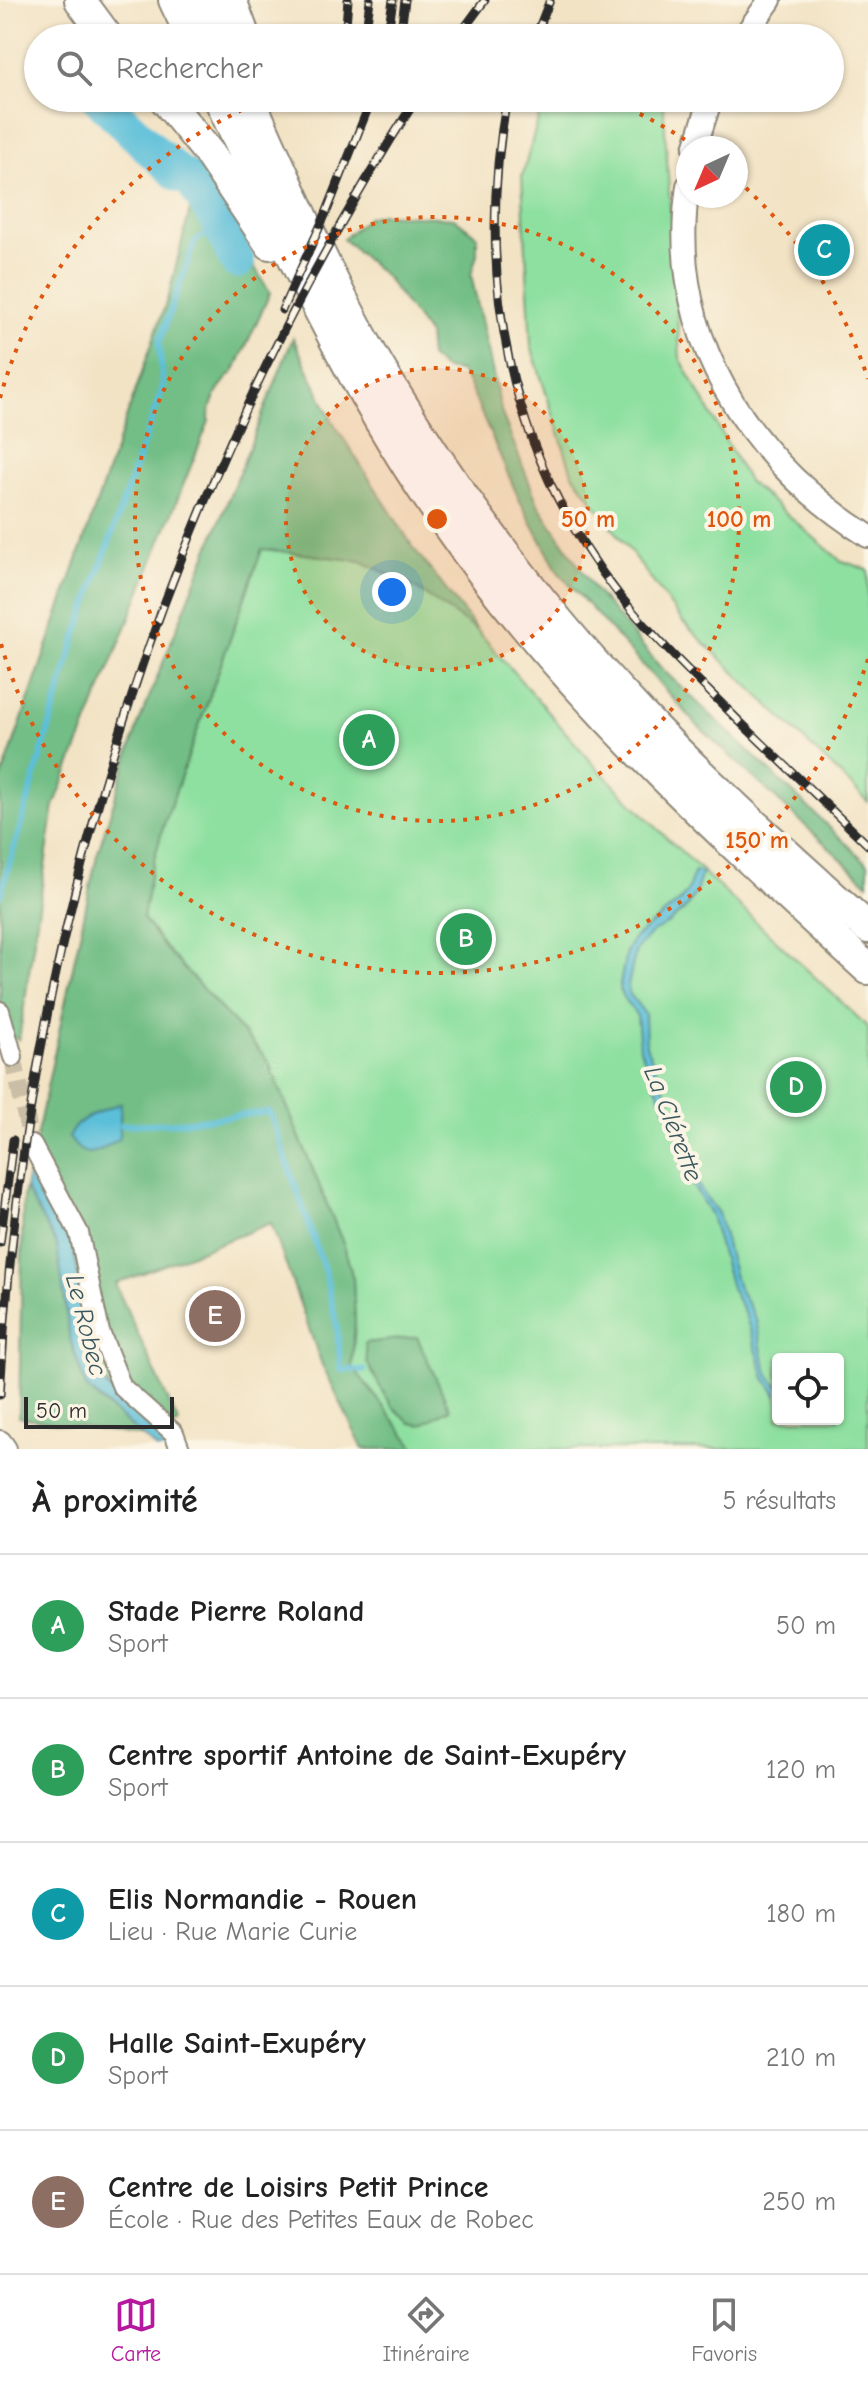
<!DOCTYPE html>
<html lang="fr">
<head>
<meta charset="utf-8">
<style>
	:root { --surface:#fff; --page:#f6f6f6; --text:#222; --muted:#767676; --line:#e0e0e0; --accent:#b5179e }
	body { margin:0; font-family:"Comic Neue",sans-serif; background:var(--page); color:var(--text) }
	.controls { position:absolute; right:24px; bottom:24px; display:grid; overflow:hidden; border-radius:8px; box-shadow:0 2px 6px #0004 }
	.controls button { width:72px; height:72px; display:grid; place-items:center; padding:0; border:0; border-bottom:2px solid var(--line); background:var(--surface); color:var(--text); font:40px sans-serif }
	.compass { position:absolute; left:676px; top:136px; width:72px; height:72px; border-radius:50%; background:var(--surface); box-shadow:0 2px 6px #0004; rotate:224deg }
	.scale { position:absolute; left:24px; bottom:20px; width:150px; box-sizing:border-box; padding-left:8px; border:4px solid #2b2b2b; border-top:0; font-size:22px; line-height:28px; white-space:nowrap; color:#2b2b2b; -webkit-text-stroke:6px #fcf5e5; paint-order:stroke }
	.you { position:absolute; left:392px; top:592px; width:28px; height:28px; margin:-20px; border:6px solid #fff; border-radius:50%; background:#1a73e8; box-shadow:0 0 0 12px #1a73e833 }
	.badge { display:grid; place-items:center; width:52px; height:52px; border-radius:50%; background:var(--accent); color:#fff; font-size:26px; font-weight:700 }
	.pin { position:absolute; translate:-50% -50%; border:4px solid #fff; box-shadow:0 2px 8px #0006 }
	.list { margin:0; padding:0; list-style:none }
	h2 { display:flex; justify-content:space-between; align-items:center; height:104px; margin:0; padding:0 32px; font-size:34px }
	h2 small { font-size:26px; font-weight:400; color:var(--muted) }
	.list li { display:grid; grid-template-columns:52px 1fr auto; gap:24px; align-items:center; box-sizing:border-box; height:144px; padding:0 32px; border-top:2px solid var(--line) }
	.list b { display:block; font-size:30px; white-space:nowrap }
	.list p { margin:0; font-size:26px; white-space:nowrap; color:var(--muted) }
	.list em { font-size:26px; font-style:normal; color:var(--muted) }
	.icon { flex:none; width:44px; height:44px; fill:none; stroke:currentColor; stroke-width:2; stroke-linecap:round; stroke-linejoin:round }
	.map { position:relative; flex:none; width:868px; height:1449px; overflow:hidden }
	.search { position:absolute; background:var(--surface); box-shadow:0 2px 6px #0004; left:24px; right:24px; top:24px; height:88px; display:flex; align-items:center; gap:20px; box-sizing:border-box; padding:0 28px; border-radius:44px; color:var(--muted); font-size:30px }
	.sheet { height:824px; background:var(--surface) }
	nav { display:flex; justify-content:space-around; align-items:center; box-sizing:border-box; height:112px; border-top:2px solid var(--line); background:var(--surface); font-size:22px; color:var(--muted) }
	nav a { display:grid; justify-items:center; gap:4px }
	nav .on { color:var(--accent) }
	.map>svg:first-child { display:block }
</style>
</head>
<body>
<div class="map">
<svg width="868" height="1449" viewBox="0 0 868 1449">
	<rect width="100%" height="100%" fill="#fcf5e5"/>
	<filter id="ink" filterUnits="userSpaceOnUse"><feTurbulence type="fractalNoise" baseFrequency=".0125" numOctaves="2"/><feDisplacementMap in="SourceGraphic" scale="16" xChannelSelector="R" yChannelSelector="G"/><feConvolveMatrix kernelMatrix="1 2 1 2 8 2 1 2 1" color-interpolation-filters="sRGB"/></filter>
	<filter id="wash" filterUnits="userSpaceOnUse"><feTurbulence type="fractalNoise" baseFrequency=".006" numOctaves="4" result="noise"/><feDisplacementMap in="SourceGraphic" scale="32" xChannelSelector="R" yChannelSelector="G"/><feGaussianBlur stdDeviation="1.8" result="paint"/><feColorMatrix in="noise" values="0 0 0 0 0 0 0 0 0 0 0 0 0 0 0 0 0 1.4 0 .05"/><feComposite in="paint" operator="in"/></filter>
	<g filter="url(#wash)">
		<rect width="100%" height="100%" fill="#f2e3c5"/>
		<path fill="#8ee0a0" stroke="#5c8666" stroke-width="2" fill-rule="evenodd" d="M544 98H663L680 358 748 481 840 560 868 570V802L683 622 572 473 531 346 522 177Z
			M333 422 415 550 478 631 595 766 667 838 868 1027V1449H416L352 1366 355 1322 353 1279 344 1246 268 1060 165 948 143 918 151 870 164 824 262 549ZM778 1359H838V1419H778Z"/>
		<path fill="#72be86" stroke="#4e7458" stroke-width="2" d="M199 173 270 293 234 372C222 381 208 404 209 421L54 806 19 1040 0 1029V783L169 294Z
			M381 214 454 218 477 236V254L471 275 487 347 502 414 538 504 594 589 661 668 868 864V884L697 725 558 572 519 499 469 385 460 371 444 369 430 357 428 334 385 276 343 239 368 217Z
			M293 338 333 422 415 550 478 631 411 585 361 561 262 549 164 824 151 870 143 918 165 948 268 1060 344 1246 353 1279 355 1322 352 1366 416 1449H363L322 1365 271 1223 115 1284 179 1424 161 1433 100 1379 84 1327 76 1259 70 1240 29 1171 97 855 138 725Z
			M25 1188 57 1245 70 1339 86 1387 106 1406 144 1437 19 1417 23 1197Z
			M417 1337 450 1409 421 1425 411 1423 392 1406 378 1383 367 1362 365 1343Z"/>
		<path fill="#5bbfd9" stroke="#437582" stroke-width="2" d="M695 871 702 873 696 892 686 908 669 923 651 933 636 950 628 986 629 993 645 1014 646 1046 685 1137 688 1166 701 1190 718 1213 737 1285 756 1319 763 1357 769 1375 778 1388V1398L765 1378 746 1317 731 1288 711 1215 682 1168 679 1139 640 1049 637 1016 619 990 626 952 634 938 680 901 687 892Z
			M121 1103 119 1139C98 1151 85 1164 69 1137 75 1117 104 1111 121 1103Z
			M29 1171C44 1194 64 1218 72 1245 84 1288 80 1334 100 1376 109 1398 156 1423 173 1449H157L86 1387 70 1339 57 1245 25 1188Z"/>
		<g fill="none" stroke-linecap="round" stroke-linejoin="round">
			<path stroke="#5bbfd9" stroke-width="6" d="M0 896 73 646 163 387 159 343 195 241 221 226
				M122 1125 172 1123 270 1112 325 1272 337 1327 341 1370H364"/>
			<path stroke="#5bbfd9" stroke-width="36" d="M99 98 152 150 179 174 192 180 221 226 237 261"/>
		</g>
	</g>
	<g filter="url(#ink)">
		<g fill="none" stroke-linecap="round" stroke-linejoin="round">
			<path stroke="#cabea6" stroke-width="18" stroke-dasharray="18 9" stroke-linecap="butt" d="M13 1057 32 1145"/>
			<g stroke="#8e8778" stroke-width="22">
				<path id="minor" d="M0 1011 13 1057
					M32 1145 79 1233 100 1332 122 1387 174 1433 180 1449"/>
			</g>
			<g stroke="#8e8778" stroke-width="26">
				<path id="tertiary" d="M743 38 770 0
					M695 148 711 98
					M688 186C666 334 747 459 868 536
					M0 1442 5 1449"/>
			</g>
			<g stroke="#8e8778" stroke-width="34">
				<path id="trunk" d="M80 0 108 38
					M174 0 192 38
					M204 0 222 38
					M231 0 245 38
					M164 98 208 152 270 244
					M219 98C285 243 349 384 440 515 560 688 714 828 868 969
					M249 98C292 193 333 291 387 380 459 498 544 612 639 712 711 788 791 858 868 928"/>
			</g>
			<use href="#minor" stroke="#fff" stroke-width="18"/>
			<use href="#tertiary" stroke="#fff" stroke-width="22"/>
			<use href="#trunk" stroke="#fff" stroke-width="30"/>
			<g stroke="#2b2b2b" stroke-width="9">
				<path id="rail" d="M345 38 348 0
					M365 38 370 0
					M387 38 393 0
					M400 38 405 0
					M457 38 485 0
					M535 38 550 0
					M507 98C475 275 507 453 620 596 656 640 697 679 737 719 781 761 824 803 868 845
					M282 310 327 211 372 98
					M0 1243 13 1140
					M0 1395C23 937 169 483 417 98"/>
			</g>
			<use href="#rail" stroke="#fcf5e5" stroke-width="6" stroke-dasharray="18" stroke-linecap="butt"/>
		</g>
	</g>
	<circle cx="437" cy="519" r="151" fill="#df570e" fill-opacity=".12"/>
	<g fill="none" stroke="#df570e" stroke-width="4" stroke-dasharray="4 8">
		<circle cx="437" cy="519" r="151"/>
		<circle cx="437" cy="519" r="302"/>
		<path d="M868 659A453 453 0 0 1 0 640M0 398A453 453 0 0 1 267 99M607 99A453 453 0 0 1 697 148M737 180A453 453 0 0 1 868 379"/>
	</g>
	<g text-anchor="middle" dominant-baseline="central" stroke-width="8" stroke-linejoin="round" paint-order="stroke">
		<g font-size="26" font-style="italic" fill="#39575f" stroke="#fcf5e5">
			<text transform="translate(673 1124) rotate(69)">La Clérette</text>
			<text transform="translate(86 1325) rotate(76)">Le Robec</text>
		</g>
	</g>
	<circle cx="437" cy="519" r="12" fill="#df570e" stroke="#fcf5e5" stroke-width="4"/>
	<g font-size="24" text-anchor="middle" font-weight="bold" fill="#df570e" stroke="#fcf5e5" stroke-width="8" stroke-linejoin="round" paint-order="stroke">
		<text x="588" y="527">50 m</text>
		<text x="739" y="527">100 m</text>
		<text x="757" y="848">150 m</text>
	</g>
</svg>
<div class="controls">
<button><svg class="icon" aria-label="locate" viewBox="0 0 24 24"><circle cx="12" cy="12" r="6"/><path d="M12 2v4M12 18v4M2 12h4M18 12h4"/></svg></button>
</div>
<svg class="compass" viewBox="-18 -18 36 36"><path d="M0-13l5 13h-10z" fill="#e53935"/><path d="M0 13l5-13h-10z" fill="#767676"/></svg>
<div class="scale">50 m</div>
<div class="you"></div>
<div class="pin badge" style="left:369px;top:740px;background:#2e9e5b">A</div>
<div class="pin badge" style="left:466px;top:939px;background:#2e9e5b">B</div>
<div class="pin badge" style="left:824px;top:250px;background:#0f9aa8">C</div>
<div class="pin badge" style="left:796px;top:1087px;background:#2e9e5b">D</div>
<div class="pin badge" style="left:215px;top:1316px;background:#8d6e63">E</div>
<div class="search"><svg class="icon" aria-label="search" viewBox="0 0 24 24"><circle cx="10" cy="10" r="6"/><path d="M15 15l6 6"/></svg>Rechercher</div>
</div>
<section class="sheet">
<h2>À proximité<small>5 résultats</small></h2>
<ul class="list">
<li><span class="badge" style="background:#2e9e5b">A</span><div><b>Stade Pierre Roland</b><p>Sport</p></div><em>50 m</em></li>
<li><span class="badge" style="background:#2e9e5b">B</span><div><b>Centre sportif Antoine de Saint-Exupéry</b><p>Sport</p></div><em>120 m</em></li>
<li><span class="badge" style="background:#0f9aa8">C</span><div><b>Elis Normandie - Rouen</b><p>Lieu · Rue Marie Curie</p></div><em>180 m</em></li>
<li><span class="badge" style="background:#2e9e5b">D</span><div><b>Halle Saint-Exupéry</b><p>Sport</p></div><em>210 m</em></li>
<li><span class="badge" style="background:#8d6e63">E</span><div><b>Centre de Loisirs Petit Prince</b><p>École · Rue des Petites Eaux de Robec</p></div><em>250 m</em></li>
</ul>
</section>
<nav>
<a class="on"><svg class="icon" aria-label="map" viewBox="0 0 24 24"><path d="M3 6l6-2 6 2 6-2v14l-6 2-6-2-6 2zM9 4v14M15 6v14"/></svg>Carte</a>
<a><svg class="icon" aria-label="directions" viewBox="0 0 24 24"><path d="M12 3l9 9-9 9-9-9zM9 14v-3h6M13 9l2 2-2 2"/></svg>Itinéraire</a>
<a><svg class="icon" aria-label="saved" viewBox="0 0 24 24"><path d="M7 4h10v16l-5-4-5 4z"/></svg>Favoris</a>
</nav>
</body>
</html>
